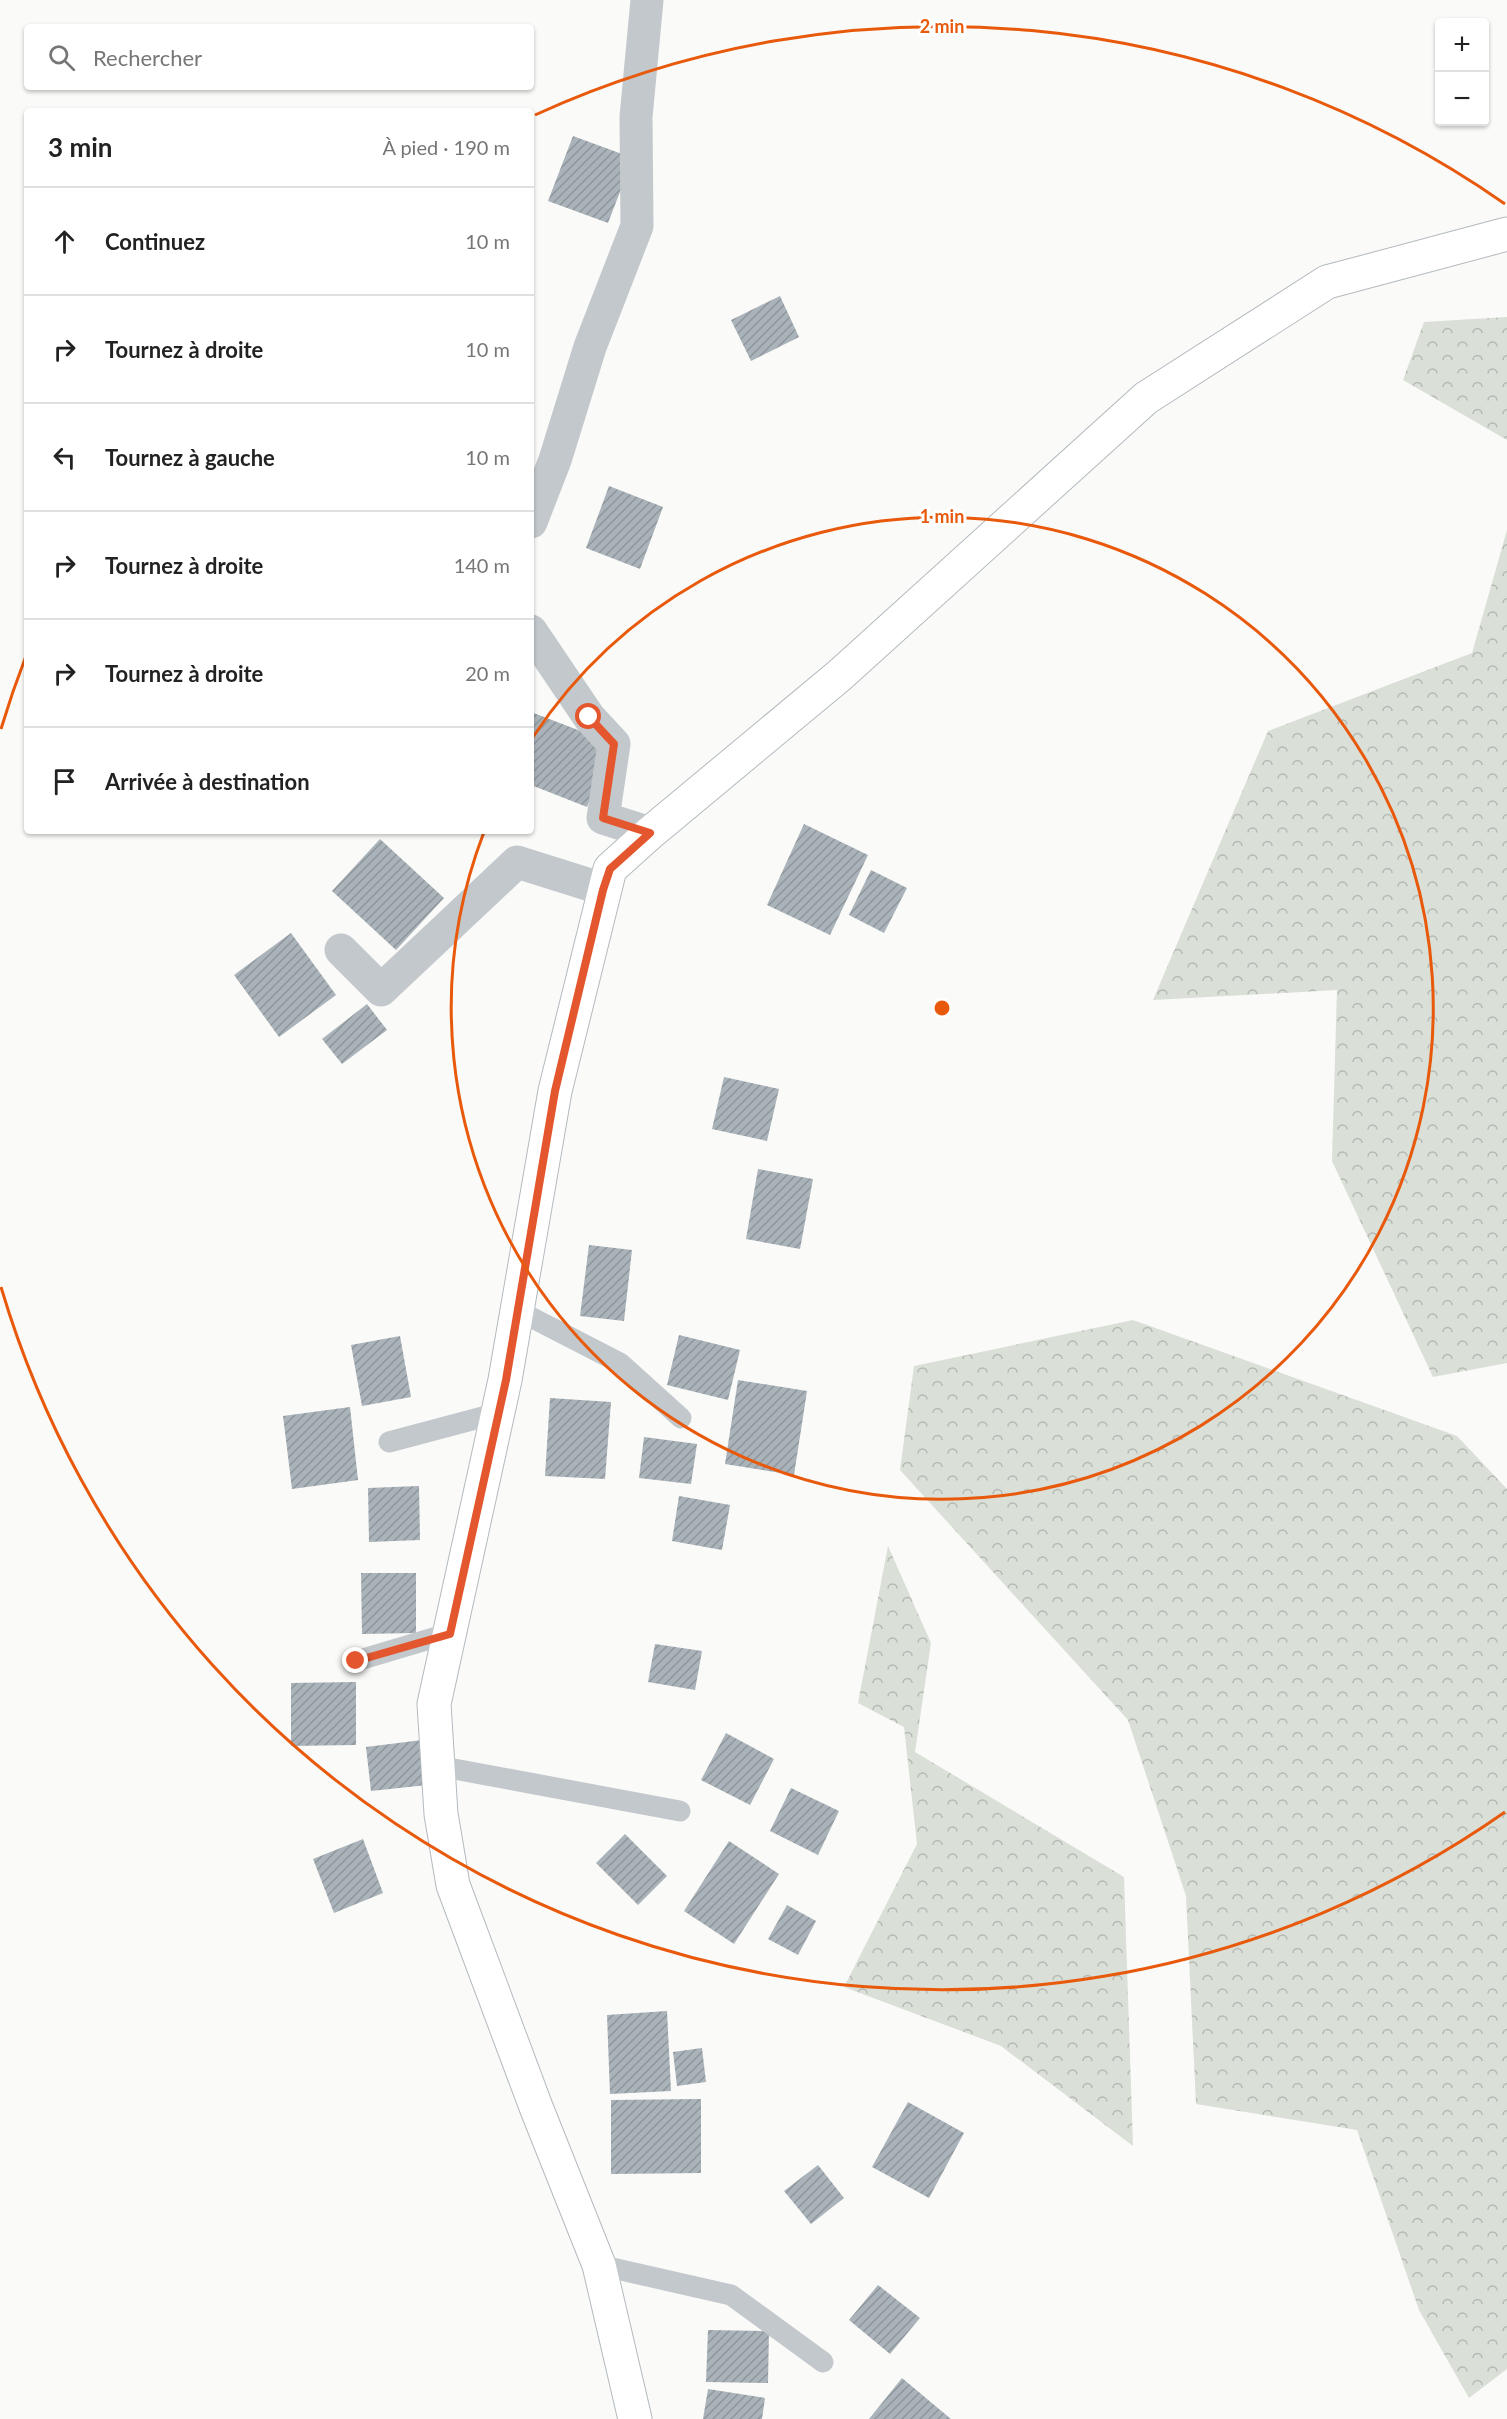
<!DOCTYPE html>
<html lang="fr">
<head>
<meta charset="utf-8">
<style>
	:root { --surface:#fff; --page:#f6f6f6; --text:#222; --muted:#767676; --line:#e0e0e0 }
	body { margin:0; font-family:Lato,sans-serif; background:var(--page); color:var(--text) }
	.controls { position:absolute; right:18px; top:18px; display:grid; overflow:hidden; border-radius:6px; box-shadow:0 2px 4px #0004 }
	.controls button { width:54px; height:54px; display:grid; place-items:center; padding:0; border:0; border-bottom:2px solid var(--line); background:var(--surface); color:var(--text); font:30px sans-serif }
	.stop { position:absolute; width:18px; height:18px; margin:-14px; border:4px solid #e4572e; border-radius:50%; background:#fff }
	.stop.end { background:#e4572e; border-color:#fff; box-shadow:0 2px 6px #0008 }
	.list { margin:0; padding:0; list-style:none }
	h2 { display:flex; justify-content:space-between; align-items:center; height:78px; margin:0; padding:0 24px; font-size:26px }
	h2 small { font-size:20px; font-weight:400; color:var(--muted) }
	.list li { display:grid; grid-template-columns:39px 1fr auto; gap:18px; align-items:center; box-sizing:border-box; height:108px; padding:0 24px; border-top:2px solid var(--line) }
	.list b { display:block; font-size:22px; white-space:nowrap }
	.list em { font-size:20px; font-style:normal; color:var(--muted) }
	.icon { flex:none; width:33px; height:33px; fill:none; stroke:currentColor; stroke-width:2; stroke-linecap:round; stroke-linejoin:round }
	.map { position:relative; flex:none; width:1507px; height:2419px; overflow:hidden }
	.search { position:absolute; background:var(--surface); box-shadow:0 2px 4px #0004; left:24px; top:24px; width:510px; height:66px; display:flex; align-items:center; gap:15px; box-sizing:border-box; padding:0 21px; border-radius:6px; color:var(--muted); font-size:22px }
	.panel { position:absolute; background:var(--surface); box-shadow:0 2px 4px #0004; left:24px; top:108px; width:510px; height:726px; border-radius:6px }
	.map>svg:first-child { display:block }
</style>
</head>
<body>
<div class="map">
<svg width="1507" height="2419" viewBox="0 0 1507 2419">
	<defs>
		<pattern id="forest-crowns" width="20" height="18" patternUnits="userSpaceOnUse" patternTransform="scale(1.5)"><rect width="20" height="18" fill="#dadfd7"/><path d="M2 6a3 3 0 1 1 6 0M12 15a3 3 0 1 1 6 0" fill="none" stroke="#b4b9b4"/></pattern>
		<pattern id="building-hatch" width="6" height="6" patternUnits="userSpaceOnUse" patternTransform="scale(1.5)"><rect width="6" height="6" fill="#aab3b9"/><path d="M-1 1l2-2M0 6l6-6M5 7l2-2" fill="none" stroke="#8e969c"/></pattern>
	</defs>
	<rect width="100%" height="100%" fill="#fafaf8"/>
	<path fill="url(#forest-crowns)" d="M1507 317V440L1403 380 1424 322Z
		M1507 530V1363L1433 1377 1332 1161 1337 990 1153 1000 1268 731 1472 653Z
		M1133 1320 1457 1436 1507 1489V2369L1469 2398 1419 2310 1357 2130 1196 2104 1186 1896 1128 1720 900 1470 914 1366Z
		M888 1546 931 1643 915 1752 1124 1877 1133 2146 1001 2046 844 1987 917 1844 904 1727 858 1703Z"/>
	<path fill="url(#building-hatch)" d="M573 136 633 158 608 223 548 201Z
		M780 296 799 337 751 361 731 320Z
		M609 486 663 507 640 569 586 548Z
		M531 712 612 743 587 807 531 785Z
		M804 824 868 855 830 935 767 905Z
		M380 839 444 898 396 950 332 891Z
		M871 870 907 888 884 933 849 915Z
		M291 933 336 995 279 1037 234 975Z
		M367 1004 387 1030 342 1064 322 1039Z
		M724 1077 779 1089 767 1141 712 1129Z
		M758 1169 813 1179 800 1249 746 1239Z
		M589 1245 632 1250 624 1321 580 1316Z
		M679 1335 740 1350 728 1400 667 1385Z
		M400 1336 411 1397 362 1406 351 1345Z
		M738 1380 807 1391 794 1475 725 1464Z
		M550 1398 611 1402 605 1479 545 1476Z
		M350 1407 358 1480 292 1489 283 1416Z
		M644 1437 697 1444 691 1484 639 1478Z
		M419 1486 420 1540 369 1542 368 1488Z
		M679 1496 730 1505 722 1550 672 1541Z
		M361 1573H416V1633L362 1634Z
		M655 1644 702 1651 695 1690 648 1682Z
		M356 1682V1745L291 1746V1683Z
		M726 1733 774 1759 750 1805 701 1780Z
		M422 1740 427 1785 371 1791 366 1747Z
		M791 1788 839 1811 818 1855 770 1831Z
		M625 1834 667 1876 638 1905 596 1863Z
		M363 1839 383 1893 334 1913 313 1859Z
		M729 1841 779 1874 734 1944 684 1911Z
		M787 1905 816 1921 798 1955 768 1939Z
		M667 2011 671 2091 610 2094 607 2015Z
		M702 2048 706 2082 677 2086 673 2052Z
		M701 2099V2173L611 2174V2100Z
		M908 2102 964 2133 929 2198 872 2167Z
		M818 2165 844 2198 811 2224 784 2191Z
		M878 2285 920 2318 890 2354 849 2320Z
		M708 2330 769 2331 768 2383 706 2382Z
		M902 2378 951 2419H869Z
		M708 2389 765 2398 762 2419H703Z"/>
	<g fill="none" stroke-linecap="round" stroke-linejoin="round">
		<g stroke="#b3babf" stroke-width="35">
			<path id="secondary" d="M635 2419 599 2265 536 2107 453 1885 441 1814 434 1704 505 1380 555 1091 610 869 650 833 840 675 1146 398 1327 282 1507 234"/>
		</g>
		<path stroke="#c3c8cc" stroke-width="21" d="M517 1310 620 1363 681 1418
			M389 1442 498 1413
			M356 1661 450 1633
			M438 1766 680 1811
			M599 2265 731 2295 823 2362"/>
		<path stroke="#c3c8cc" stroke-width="33" d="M531 522 555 460 590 347 637 226 636 117 647 0
			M531 631 589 717 614 744 603 818 650 833
			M341 950 381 990 517 862 603 889"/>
		<use href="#secondary" stroke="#fff" stroke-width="33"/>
	</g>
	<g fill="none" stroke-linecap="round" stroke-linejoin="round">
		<path stroke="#e4572e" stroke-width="8" d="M356 1661 450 1634 506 1380 555 1091 603 890 610 869 650 833 603 818 614 744 589 717"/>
	</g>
	<g fill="none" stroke="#e8590c" stroke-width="3">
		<path d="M533 737A491 491 0 1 1 484 832"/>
		<path d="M1505 1812A981 981 0 0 1 1 1287M1 729A981 981 0 0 1 26 656M535 115A981 981 0 0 1 1505 204"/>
	</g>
	<circle cx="942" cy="1008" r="9" fill="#e8590c" stroke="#fff" stroke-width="3"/>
	<g font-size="18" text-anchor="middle" font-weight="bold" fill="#e8590c" stroke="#fff" stroke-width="6" stroke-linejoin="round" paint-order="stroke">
		<text x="942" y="33">2 min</text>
		<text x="942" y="523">1 min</text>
	</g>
</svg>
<div class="controls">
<button>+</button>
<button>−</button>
</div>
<div class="stop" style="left:589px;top:717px"></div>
<div class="stop end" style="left:356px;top:1661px"></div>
<div class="search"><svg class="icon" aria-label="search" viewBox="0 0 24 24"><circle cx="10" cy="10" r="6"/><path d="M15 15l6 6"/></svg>Rechercher</div>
<section class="panel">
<h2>3 min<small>À pied · 190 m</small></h2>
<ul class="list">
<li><svg class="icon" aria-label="ahead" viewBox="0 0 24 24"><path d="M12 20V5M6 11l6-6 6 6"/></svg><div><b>Continuez</b></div><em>10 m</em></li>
<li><svg class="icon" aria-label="right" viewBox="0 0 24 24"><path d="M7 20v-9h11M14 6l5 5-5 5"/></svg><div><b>Tournez à droite</b></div><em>10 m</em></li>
<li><svg class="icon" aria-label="left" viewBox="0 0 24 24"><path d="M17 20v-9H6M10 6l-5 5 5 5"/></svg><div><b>Tournez à gauche</b></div><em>10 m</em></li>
<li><svg class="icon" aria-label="right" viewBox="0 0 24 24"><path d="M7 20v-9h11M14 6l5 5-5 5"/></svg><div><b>Tournez à droite</b></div><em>140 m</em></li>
<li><svg class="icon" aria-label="right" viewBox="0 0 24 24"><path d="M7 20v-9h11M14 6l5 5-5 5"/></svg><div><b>Tournez à droite</b></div><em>20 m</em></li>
<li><svg class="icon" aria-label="arrive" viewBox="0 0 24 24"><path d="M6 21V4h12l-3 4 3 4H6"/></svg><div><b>Arrivée à destination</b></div></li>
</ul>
</section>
</div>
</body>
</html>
